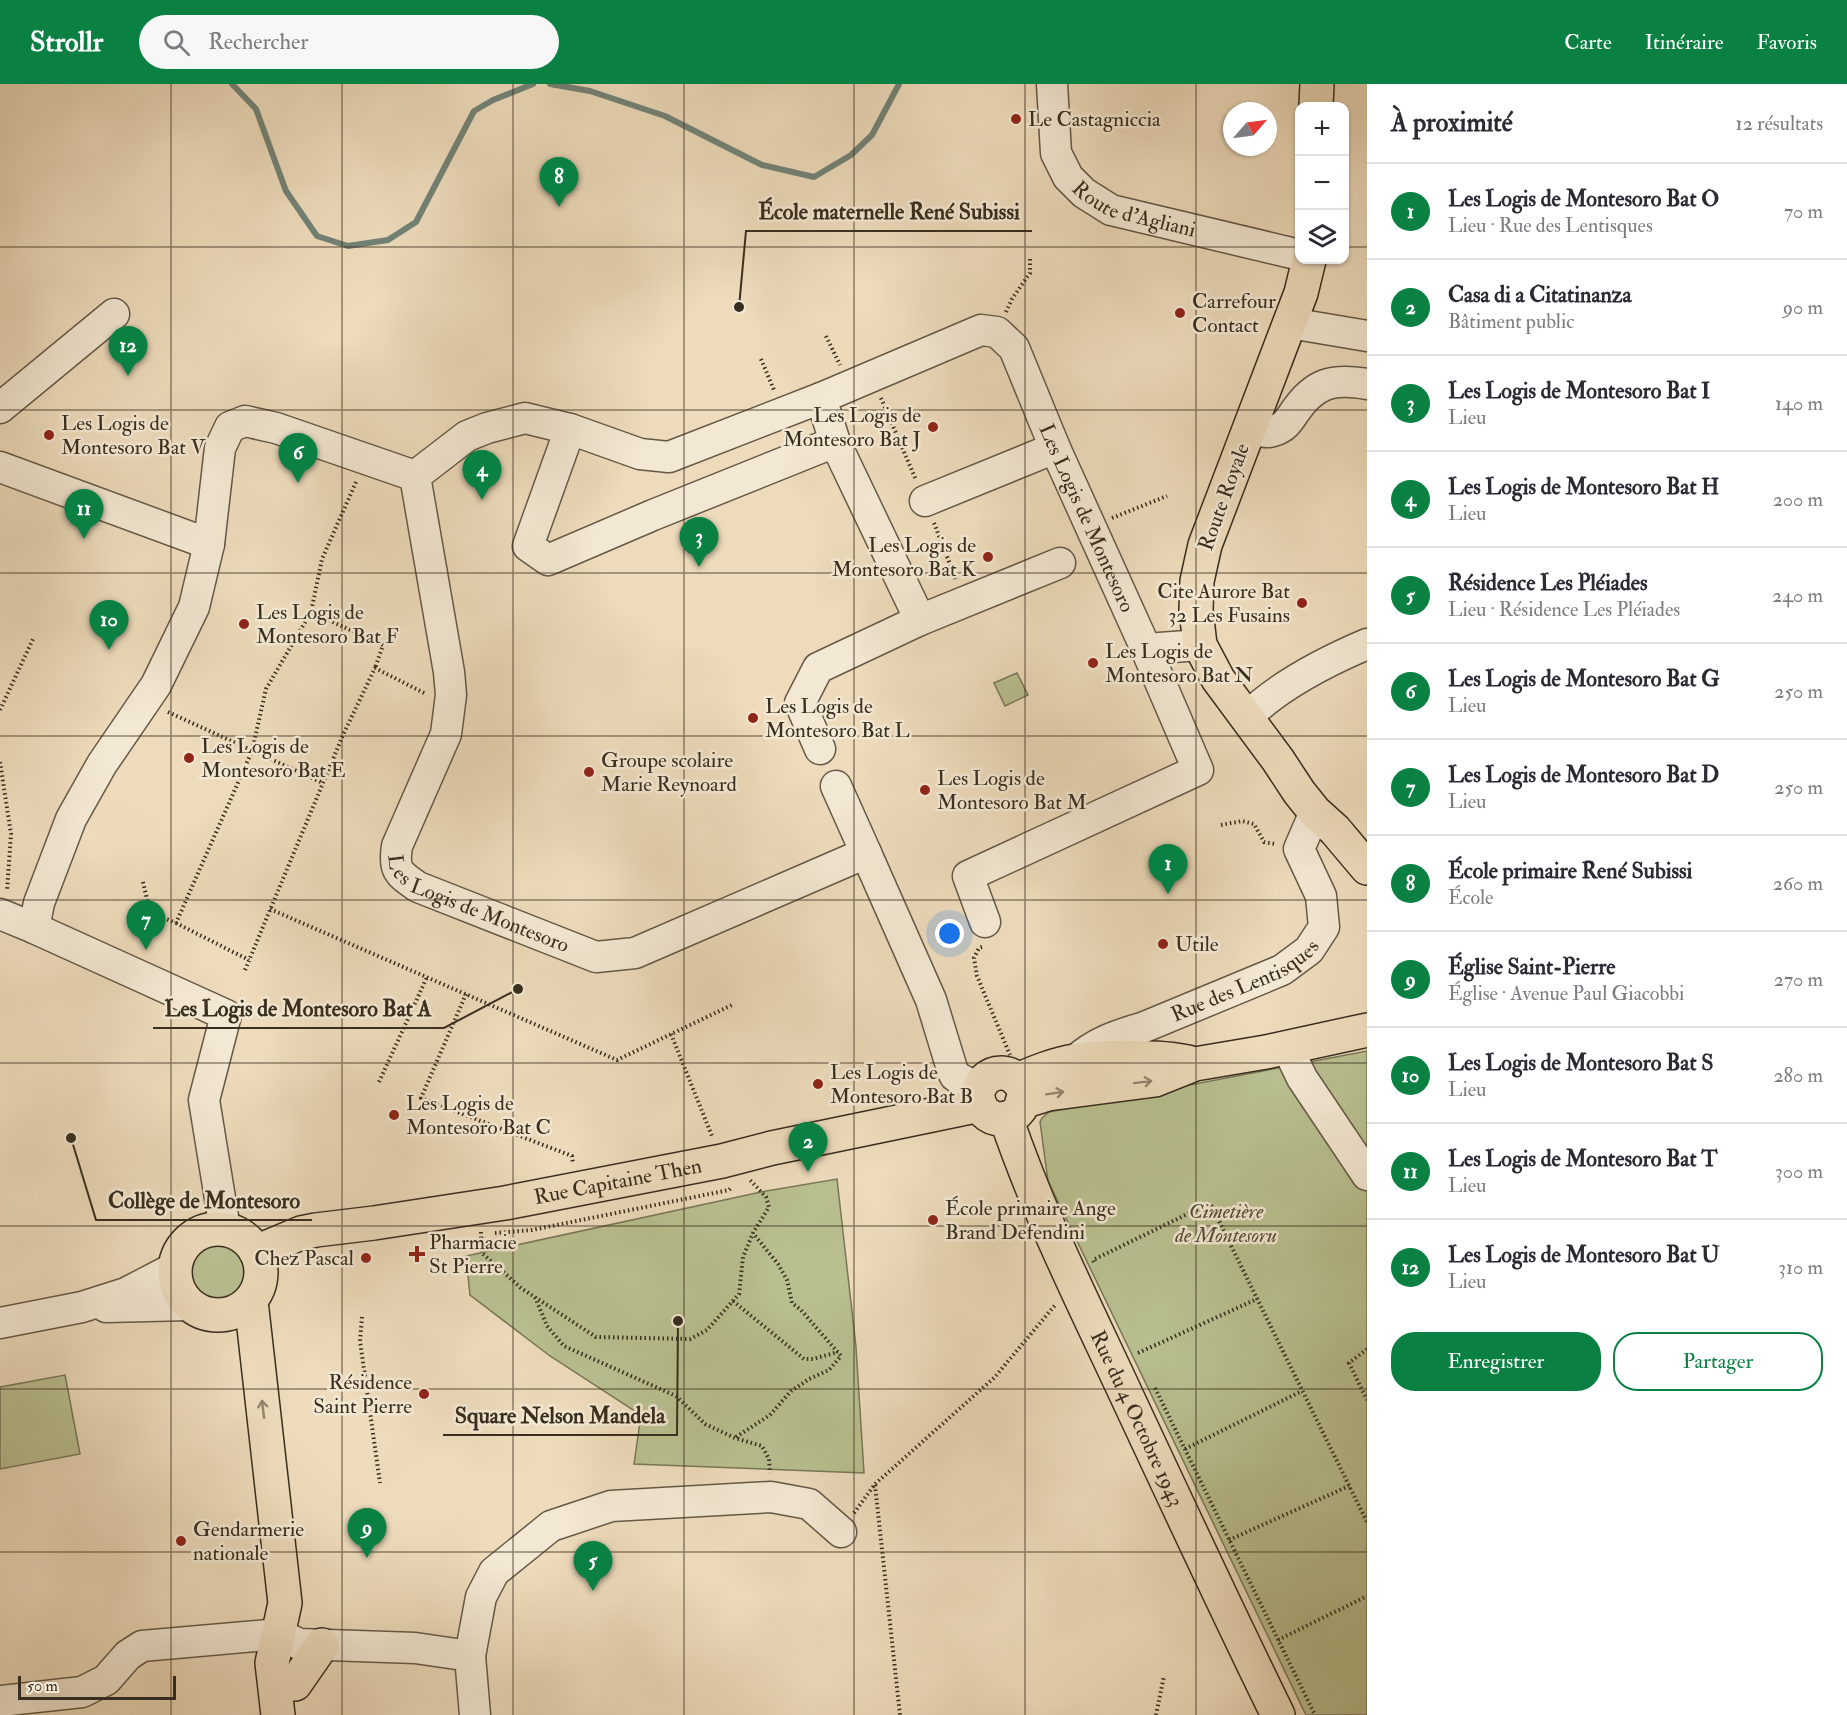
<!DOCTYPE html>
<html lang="fr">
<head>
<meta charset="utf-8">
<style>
	:root { --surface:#fff; --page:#f7f7f7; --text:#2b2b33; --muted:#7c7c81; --line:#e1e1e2; --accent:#0b8043 }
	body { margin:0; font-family:"IM FELL Double Pica",serif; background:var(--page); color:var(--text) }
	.controls { position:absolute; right:18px; top:18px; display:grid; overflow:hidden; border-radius:12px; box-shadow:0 2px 4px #0004 }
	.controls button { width:54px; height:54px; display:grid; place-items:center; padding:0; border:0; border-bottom:2px solid var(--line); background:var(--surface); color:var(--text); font:30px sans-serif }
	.compass { position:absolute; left:1223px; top:18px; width:54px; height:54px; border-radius:50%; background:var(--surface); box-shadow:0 2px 4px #0004; rotate:62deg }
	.scale { position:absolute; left:18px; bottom:15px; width:158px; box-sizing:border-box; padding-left:6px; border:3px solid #382e1f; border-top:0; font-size:16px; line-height:21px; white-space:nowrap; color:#382e1f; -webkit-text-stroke:4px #f3e8d3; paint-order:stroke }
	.you { position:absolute; left:950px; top:850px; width:21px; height:21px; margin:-15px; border:4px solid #fff; border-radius:50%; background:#1a73e8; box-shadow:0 0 0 9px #1a73e833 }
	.badge { display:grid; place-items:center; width:39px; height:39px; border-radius:50%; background:var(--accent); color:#fff; font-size:20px; font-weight:700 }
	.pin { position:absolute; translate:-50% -50px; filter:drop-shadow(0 2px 3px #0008) }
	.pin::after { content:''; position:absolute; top:32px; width:21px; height:18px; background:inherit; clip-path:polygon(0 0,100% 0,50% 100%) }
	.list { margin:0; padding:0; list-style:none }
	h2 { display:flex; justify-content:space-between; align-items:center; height:78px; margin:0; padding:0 24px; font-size:26px }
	h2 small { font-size:20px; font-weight:400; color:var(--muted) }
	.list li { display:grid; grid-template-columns:39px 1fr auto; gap:18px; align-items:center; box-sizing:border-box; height:96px; padding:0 24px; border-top:2px solid var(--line) }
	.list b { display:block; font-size:22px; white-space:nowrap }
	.list p { margin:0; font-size:20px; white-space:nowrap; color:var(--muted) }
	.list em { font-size:20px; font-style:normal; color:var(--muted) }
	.actions { display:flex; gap:12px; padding:18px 24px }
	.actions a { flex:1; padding:14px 0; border:2px solid var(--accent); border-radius:24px; text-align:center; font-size:21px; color:var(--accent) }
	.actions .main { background:var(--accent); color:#fff }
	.icon { flex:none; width:33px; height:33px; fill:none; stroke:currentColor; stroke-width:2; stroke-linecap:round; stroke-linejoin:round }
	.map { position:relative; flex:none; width:1367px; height:1631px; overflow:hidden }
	header { display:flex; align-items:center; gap:36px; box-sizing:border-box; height:84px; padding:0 30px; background:var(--accent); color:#fff }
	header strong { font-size:28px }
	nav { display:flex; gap:33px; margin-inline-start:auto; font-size:21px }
	.search { width:420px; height:54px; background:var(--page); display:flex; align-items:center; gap:15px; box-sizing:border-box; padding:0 21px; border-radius:33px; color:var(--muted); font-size:22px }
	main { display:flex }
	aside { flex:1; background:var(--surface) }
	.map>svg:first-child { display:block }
</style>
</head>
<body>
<header>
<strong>Strollr</strong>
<div class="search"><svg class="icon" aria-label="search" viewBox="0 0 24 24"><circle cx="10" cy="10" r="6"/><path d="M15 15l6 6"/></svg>Rechercher</div>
<nav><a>Carte</a><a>Itinéraire</a><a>Favoris</a></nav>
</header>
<main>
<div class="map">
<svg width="1367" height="1631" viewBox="0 0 1367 1631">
	<rect width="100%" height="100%" fill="#eddbbb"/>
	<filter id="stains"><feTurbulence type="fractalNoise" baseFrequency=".00333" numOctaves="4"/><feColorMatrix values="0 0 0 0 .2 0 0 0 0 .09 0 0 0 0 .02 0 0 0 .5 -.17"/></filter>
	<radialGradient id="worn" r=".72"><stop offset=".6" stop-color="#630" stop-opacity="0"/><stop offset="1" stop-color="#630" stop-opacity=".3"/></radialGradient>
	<path fill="#b9c090" stroke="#787758" stroke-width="1.5" d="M1017 589 1028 611 1005 622 994 599Z
		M1367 967V1631H1306L1048 1097 1040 1038 1042 1034 1049 1028Z
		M837 1095 856 1263 864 1389 634 1380 641 1331 550 1272 470 1211 466 1172 761 1108Z
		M191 1188a29 29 0 1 1 58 0a29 29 0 1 1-58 0Z
		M65 1291 80 1370 0 1385V1303Z"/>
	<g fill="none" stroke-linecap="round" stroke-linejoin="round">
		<path stroke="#728377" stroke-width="6" d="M232 0 256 25 286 107 317 152 348 162 388 156 416 138 474 27 493 16 533 0
			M550 0 590 7 665 32 762 81 814 93 851 71 872 51 899 0"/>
		<g stroke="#655946" stroke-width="33">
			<g id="minor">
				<path id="s1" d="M1052 0 1056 69 1068 93 1084 109 1111 126 1300 171"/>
				<path d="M1290 239 1367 252"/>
				<path id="s2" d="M821 314 669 373 640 370 570 345 525 334 487 344 467 352 415 392 449 588 451 611 446 650 397 762C393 787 399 790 418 803L596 873 635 869 866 769 931 916 953 988 955 992 979 1005"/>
				<path d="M0 324 114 230"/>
				<path d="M1250 344C1257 346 1266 350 1273 347 1284 344 1288 338 1294 329 1314 299 1332 294 1367 300"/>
				<path d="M570 345 528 462 548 476 653 431 835 358"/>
				<path d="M0 383 209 460"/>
				<path d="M925 417 1055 364"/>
				<path d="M920 536 1060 479"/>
				<path d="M1146 565 1200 561"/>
				<path d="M1246 634C1277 603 1327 577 1367 560"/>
				<path id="s3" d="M820 665 800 619 818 584 920 536 835 358 821 314 981 246 997 248 1014 264 1055 364 1146 565 1198 686 968 792 985 838"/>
				<path d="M836 702 866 769"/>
				<path d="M0 830 34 844"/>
				<path d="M1287 963 1302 994 1367 1091"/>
				<path id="s4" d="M1075 977C1094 959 1117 951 1142 944L1282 886 1309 866 1324 843 1321 812 1299 765 1315 728"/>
				<path d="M225 1145 204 1016 226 931 34 844 39 819 71 735 102 680 156 601 194 523 209 460 220 364 230 343 245 337 276 344 415 392"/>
				<path d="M106 1223 189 1221"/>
				<path d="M0 1239 82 1223 126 1209 174 1184"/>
				<path d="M470 1572 481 1513 494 1488 551 1442 611 1422 771 1413 809 1420 841 1448"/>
				<path d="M0 1617 82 1608 106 1596 128 1571 142 1562 279 1550 299 1560 415 1564 470 1572 475 1631"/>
			</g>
		</g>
		<g stroke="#382e1f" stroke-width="36">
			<g id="major">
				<path d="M1316 22 1317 0"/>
				<path d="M1309 176 1301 209 1205 461 1197 497 1196 526 1200 561 1218 595 1278 676 1299 708 1315 728 1335 746 1367 784"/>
				<circle cx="1001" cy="1012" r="23"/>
				<path d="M1017 996C1036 988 1055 980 1075 977 1102 972 1162 972 1188 978"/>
				<path d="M1022 1018 1048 1010 1155 996 1195 980 1266 968 1367 946"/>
				<path id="s5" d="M1006 1034C1038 1128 1082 1216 1124 1306 1175 1415 1225 1523 1278 1631"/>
				<circle cx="218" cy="1188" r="43"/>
				<path id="s6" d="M256 1168 301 1149 316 1146 374 1139 505 1119 722 1077 772 1064 980 1021"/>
				<path d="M251 1217 285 1519 272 1579 278 1631"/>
				<path d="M295 1600 322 1561"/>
			</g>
		</g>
		<path stroke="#382e1f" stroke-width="4" stroke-dasharray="1.5 3" stroke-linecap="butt" d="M1006 228 1012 215 1030 189V173
			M826 252 840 281
			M761 275 774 306
			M881 314 916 396
			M356 398 322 475 311 528 383 561 375 584
			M1112 434 1167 412
			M934 439 956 496
			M0 626 33 555
			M168 628 323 699
			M0 678 11 750 7 807
			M1221 741 1242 737 1254 740 1264 758 1275 760
			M143 798 150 828 176 839 252 667 266 605 311 528
			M270 825 617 976 734 920
			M176 839 249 876
			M982 863 979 864 974 874 977 892 1010 971
			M245 886 343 651 375 584 426 610
			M466 910 421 1014 572 1072 573 1079
			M671 950 712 1052
			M379 998 427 893
			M481 1148 482 1169 521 1204 596 1253 690 1255 707 1246 739 1210 743 1173 753 1149 769 1123 766 1113 750 1096
			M495 1149 532 1146 729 1106 732 1103
			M1094 1178 1093 1176 1210 1119 1367 1438
			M535 1213 547 1242 564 1262 676 1312 705 1340 735 1354 762 1362 769 1375 770 1389
			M733 1217 804 1275H813L838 1268
			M362 1233 360 1257 380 1399
			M1367 1265 1349 1279 1367 1316
			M1138 1269 1257 1215
			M1155 1304 1315 1631
			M736 1353 770 1331 791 1307 809 1295 829 1286 841 1272 801 1226 792 1219 787 1196 778 1180 753 1149
			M1185 1365 1302 1307
			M875 1401 900 1631
			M854 1429 875 1400 994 1294 1056 1220
			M1229 1456 1349 1402
			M1278 1556 1367 1512
			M1156 1631 1164 1592"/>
		<use href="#minor" stroke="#f3e8d3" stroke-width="30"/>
		<use href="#major" stroke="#eddbbb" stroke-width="33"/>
	</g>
	<defs><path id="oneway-shaft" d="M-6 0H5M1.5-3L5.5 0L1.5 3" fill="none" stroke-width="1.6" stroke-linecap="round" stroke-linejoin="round" transform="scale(1.5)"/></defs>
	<g stroke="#92846d">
		<use href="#oneway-shaft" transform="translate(1143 998) rotate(-7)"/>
		<use href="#oneway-shaft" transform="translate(1055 1009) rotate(-9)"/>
		<use href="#oneway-shaft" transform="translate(263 1325) rotate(-97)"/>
	</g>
	<path fill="none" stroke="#382e1f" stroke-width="1.5" stroke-opacity="0.55" d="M171 0V1631M342 0V1631M513 0V1631M684 0V1631M854 0V1631M1025 0V1631M1196 0V1631M0 163H1300M1344 163H1367M0 326H1367M0 489H1367M0 652H1367M0 816H1367M0 979H1367M0 1142H1367M0 1305H1367M0 1468H1367"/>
	<g fill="#8f2418" stroke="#f3e8d3" stroke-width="2">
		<circle cx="1016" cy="35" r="6"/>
		<circle cx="1180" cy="229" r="6"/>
		<circle cx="933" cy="343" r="6"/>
		<circle cx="49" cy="351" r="6"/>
		<circle cx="988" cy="473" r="6"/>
		<circle cx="1302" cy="519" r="6"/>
		<circle cx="244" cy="540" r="6"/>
		<circle cx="1093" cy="579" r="6"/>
		<circle cx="753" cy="634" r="6"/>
		<circle cx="189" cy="674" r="6"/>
		<circle cx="589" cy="688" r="6"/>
		<circle cx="925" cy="706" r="6"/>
		<circle cx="1163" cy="860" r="6"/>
		<circle cx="818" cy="1000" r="6"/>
		<circle cx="394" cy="1031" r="6"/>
		<circle cx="933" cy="1136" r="6"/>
		<path d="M414 1161h6v6h6v6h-6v6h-6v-6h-6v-6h6z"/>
		<circle cx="366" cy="1174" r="6"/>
		<circle cx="424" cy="1310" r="6"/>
		<circle cx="181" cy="1457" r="6"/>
	</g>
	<g text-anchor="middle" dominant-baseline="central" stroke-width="5" stroke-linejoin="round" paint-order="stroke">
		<g font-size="21" fill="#382e1f" stroke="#f3e8d3" text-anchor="start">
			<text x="1028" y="35">Le Castagniccia</text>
			<text x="1192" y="217">Carrefour<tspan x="1192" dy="24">Contact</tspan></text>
			<text x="921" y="331" text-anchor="end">Les Logis de<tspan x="921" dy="24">Montesoro Bat J</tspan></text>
			<text x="61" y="339">Les Logis de<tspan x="61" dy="24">Montesoro Bat V</tspan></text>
			<text x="976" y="461" text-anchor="end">Les Logis de<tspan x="976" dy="24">Montesoro Bat K</tspan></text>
			<text x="1290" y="507" text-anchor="end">Cite Aurore Bat<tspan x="1290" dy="24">32 Les Fusains</tspan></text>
			<text x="256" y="528">Les Logis de<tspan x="256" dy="24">Montesoro Bat F</tspan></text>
			<text x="1105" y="567">Les Logis de<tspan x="1105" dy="24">Montesoro Bat N</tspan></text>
			<text x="765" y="622">Les Logis de<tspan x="765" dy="24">Montesoro Bat L</tspan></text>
			<text x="201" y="662">Les Logis de<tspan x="201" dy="24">Montesoro Bat E</tspan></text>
			<text x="601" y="676">Groupe scolaire<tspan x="601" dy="24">Marie Reynoard</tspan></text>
			<text x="937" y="694">Les Logis de<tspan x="937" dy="24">Montesoro Bat M</tspan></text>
			<text x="1175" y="860">Utile</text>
			<text x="830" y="988">Les Logis de<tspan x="830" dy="24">Montesoro Bat B</tspan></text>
			<text x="406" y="1019">Les Logis de<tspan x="406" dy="24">Montesoro Bat C</tspan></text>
			<text x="945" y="1124">École primaire Ange<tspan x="945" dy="24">Brand Defendini</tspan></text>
			<text x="429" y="1158">Pharmacie<tspan x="429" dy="24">St Pierre</tspan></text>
			<text x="354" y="1174" text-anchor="end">Chez Pascal</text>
			<text x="412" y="1298" text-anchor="end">Résidence<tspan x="412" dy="24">Saint Pierre</tspan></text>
			<text x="193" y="1445">Gendarmerie<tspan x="193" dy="24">nationale</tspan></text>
		</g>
		<g font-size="21" fill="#382e1f" stroke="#f3e8d3">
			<text stroke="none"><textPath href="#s1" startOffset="172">Route d'Agliani</textPath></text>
			<text transform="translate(1224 413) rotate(-70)">Route Royale</text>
			<text stroke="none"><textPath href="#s3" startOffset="844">Les Logis de Montesoro</textPath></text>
			<text stroke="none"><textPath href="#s2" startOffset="933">Les Logis de Montesoro</textPath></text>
			<text stroke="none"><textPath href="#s4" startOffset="189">Rue des Lentisques</textPath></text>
			<text stroke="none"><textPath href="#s6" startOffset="370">Rue Capitaine Then</textPath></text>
			<text stroke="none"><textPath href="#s5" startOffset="328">Rue du 4 Octobre 1943</textPath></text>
		</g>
		<g font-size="21" font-style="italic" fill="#524b36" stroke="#f3e8d3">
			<text x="1226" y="1127">Cimetière<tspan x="1226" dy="24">de Montesoru</tspan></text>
		</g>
	</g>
	<path fill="none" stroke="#382e1f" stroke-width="2" d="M739 223L746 147H1032M518 905L444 944H153M71 1054L96 1136H312M678 1237L677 1351H443"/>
	<g fill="#382e1f" stroke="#f3e8d3" stroke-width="2">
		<circle cx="739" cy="223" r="6"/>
		<circle cx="518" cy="905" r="6"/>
		<circle cx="71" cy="1054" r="6"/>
		<circle cx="678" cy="1237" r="6"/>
	</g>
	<g font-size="22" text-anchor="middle" font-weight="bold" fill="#382e1f" stroke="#f3e8d3" stroke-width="5" stroke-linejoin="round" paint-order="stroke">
		<text x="889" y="135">École maternelle René Subissi</text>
		<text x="298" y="932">Les Logis de Montesoro Bat A</text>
		<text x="204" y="1124">Collège de Montesoro</text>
		<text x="560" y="1339">Square Nelson Mandela</text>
	</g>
	<rect width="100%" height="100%" filter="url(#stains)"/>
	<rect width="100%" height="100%" fill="url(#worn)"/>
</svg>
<div class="controls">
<button>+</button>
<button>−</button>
<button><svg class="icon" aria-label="layers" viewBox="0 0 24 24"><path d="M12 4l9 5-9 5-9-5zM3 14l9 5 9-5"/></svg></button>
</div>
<svg class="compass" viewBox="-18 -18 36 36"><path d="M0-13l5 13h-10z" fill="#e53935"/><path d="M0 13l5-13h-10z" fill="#7c7c81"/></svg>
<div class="scale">50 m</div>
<div class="you"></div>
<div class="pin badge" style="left:1168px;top:810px">1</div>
<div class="pin badge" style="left:808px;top:1088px">2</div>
<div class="pin badge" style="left:699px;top:483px">3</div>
<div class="pin badge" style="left:482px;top:416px">4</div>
<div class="pin badge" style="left:593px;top:1507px">5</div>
<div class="pin badge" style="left:298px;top:399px">6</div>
<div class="pin badge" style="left:146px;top:866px">7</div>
<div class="pin badge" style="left:559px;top:123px">8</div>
<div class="pin badge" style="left:367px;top:1474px">9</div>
<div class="pin badge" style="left:109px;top:566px">10</div>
<div class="pin badge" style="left:84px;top:455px">11</div>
<div class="pin badge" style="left:128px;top:292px">12</div>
</div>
<aside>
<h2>À proximité<small>12 résultats</small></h2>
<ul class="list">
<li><span class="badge">1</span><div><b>Les Logis de Montesoro Bat O</b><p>Lieu · Rue des Lentisques</p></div><em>70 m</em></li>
<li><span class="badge">2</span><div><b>Casa di a Citatinanza</b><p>Bâtiment public</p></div><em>90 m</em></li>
<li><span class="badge">3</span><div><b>Les Logis de Montesoro Bat I</b><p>Lieu</p></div><em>140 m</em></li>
<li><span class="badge">4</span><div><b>Les Logis de Montesoro Bat H</b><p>Lieu</p></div><em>200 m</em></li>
<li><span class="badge">5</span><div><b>Résidence Les Pléiades</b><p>Lieu · Résidence Les Pléiades</p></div><em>240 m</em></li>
<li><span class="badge">6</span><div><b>Les Logis de Montesoro Bat G</b><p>Lieu</p></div><em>250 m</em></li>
<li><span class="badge">7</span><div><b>Les Logis de Montesoro Bat D</b><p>Lieu</p></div><em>250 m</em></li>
<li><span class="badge">8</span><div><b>École primaire René Subissi</b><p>École</p></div><em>260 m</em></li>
<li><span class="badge">9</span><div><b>Église Saint-Pierre</b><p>Église · Avenue Paul Giacobbi</p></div><em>270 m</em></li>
<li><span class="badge">10</span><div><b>Les Logis de Montesoro Bat S</b><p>Lieu</p></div><em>280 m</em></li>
<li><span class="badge">11</span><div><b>Les Logis de Montesoro Bat T</b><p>Lieu</p></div><em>300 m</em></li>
<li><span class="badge">12</span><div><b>Les Logis de Montesoro Bat U</b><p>Lieu</p></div><em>310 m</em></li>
</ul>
<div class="actions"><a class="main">Enregistrer</a><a>Partager</a></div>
</aside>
</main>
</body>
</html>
